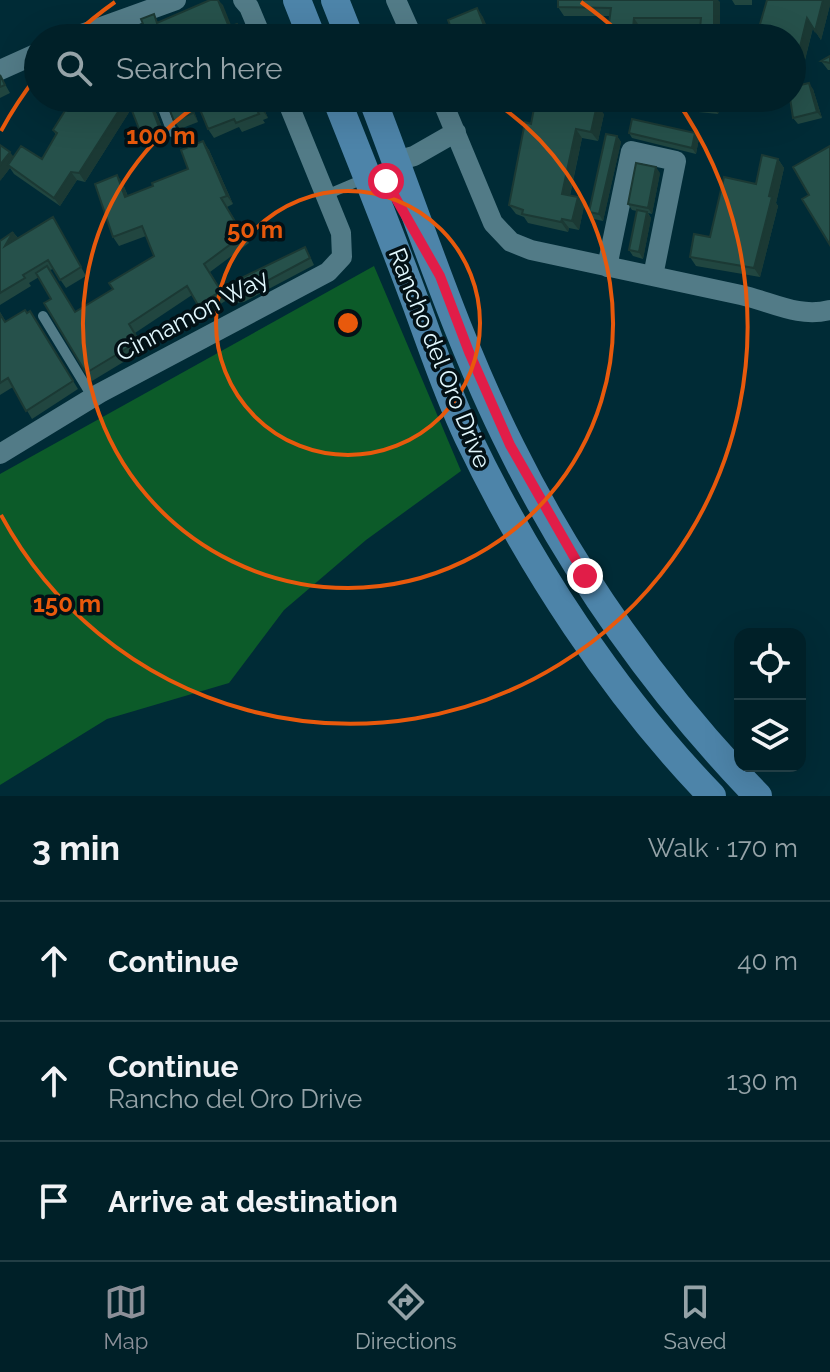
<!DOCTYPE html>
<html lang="en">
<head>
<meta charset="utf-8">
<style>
	:root { --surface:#002028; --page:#0a2830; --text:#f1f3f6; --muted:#95a3a8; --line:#223e45; --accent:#8c9099 }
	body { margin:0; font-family:Raleway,sans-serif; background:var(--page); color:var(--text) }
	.controls { position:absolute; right:24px; bottom:24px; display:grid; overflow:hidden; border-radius:16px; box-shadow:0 8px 32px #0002 }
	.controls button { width:72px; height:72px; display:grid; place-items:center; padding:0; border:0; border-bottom:2px solid var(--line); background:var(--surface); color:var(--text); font:40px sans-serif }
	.stop { position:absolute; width:24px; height:24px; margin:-18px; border:6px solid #e11d48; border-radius:50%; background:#fff }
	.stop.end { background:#e11d48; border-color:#fff; box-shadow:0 2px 8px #0008 }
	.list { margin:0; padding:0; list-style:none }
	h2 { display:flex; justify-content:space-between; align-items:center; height:104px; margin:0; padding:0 32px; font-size:34px }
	h2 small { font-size:26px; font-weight:400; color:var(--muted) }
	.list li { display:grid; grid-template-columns:52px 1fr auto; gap:24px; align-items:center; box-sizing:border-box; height:120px; padding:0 32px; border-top:2px solid var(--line) }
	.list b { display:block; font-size:30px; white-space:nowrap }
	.list p { margin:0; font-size:26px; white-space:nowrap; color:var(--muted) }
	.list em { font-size:26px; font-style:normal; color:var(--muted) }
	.icon { flex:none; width:44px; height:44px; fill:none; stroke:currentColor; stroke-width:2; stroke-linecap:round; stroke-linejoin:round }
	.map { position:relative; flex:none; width:830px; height:796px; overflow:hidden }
	.search { position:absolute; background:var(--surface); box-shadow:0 8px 32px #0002; left:24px; right:24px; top:24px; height:88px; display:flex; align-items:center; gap:20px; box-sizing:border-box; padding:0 28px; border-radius:44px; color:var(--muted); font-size:30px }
	.sheet { height:464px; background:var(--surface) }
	nav { display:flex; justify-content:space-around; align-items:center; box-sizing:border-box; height:112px; border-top:2px solid var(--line); background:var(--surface); font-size:22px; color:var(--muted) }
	nav a { display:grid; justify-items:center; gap:4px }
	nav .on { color:var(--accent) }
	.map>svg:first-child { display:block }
</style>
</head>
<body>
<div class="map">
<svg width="830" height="796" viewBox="0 0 830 796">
	<rect width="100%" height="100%" fill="#002b36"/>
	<path fill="#0c5b29" d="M374 266 461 471 366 540 284 610 229 683 107 719 0 785V474Z"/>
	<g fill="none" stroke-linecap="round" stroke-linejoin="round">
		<path stroke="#527b87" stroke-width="10" d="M127 17 135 38
			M159 98 172 132
			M326 195 366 178
			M43 316 93 398"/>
		<path stroke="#527b87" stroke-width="20" d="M243 0 249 7 262 38
			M396 0 413 38
			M71 38 176 0
			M0 70 38 53
			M441 98 493 223 511 242 531 250C601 265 671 280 741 295 772 302 798 318 830 310
			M396 161 414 156 456 132
			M607 267 631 151 676 161 653 276
			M0 454 100 393 328 272 342 257 341 233 286 98"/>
		<path stroke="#4d84a9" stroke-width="28" d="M297 0 312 38
			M335 0 350 38
			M336 98C363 166 390 233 415 301 432 347 447 393 468 437 528 563 614 695 712 796
			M372 98C416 212 456 338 511 447 574 574 659 694 758 796"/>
	</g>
	<path fill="#214640" d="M732 0H752V5H735Z
		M830 0V5L821 40 813 28 804 64 795 61 794 65H792V38Z
		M720 2V38H699L700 27H640L639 38H607L610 16H564L558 7Z
		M830 56V70H828L821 61Z
		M0 75 10 93 0 98Z
		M813 89 822 118 798 124 793 118Z
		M67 98H152L151 100 165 135 162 136 163 140 149 147 143 139 131 109 85 182 77 180 60 206 14 174 10 168 0 181 14 157 42 159 56 135 53 130 71 101Z
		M189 98 198 122 180 129 174 121Z
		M217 98H259L268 118 263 120 265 123 242 132 239 127 214 138 208 129Z
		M626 98H722L721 110H719L718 114 639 106 637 103H634L631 99Z
		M604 114 598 141 582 138 570 196 578 197 584 206 579 230 569 228 568 232 528 223 524 217 516 214 509 205 531 124Z
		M629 133H695L699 138 696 154 632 138Z
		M617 136 621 142 603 221 594 219 589 212Z
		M203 141 209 150 233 204 227 207 249 243 210 272 227 300 204 314 192 295 135 333 145 349 92 381 86 373 51 299 39 277 29 283 31 286 0 305V241L13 232 18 238 53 217 86 276 66 288 53 269 50 270 75 312 113 289 154 256 146 236 119 246 113 237 117 175 123 184 128 196 153 186 188 169Z
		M778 159 784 168 776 203 778 206 760 277 696 266 690 257 710 237Z
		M660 173 652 214 648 213 651 218 643 259 633 256 629 250 637 211 632 210 628 204Z
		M309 254 314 265 244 302 237 303 233 297Z
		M0 312 6 322 27 313 36 320 78 389 32 419 13 387 0 395Z"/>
	<path fill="#1b3934" d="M218 0 223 5 235 35 229 27Z
		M714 0H718L720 2V38H714Z
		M823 0H830V5L821 40 815 31Z
		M477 8 483 17 492 38H489Z
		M634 18 640 27 639 38H632Z
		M807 18 813 27 804 64 798 55Z
		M809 83 813 89 822 118 817 112Z
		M127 98 133 106 85 182 79 173Z
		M148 98H152L151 100 165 135 159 127Z
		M187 98H189L198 122 193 113Z
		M257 98H259L268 118 262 110Z
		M716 98H722L721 110 715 102Z
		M713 101 719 110 718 114 712 106Z
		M597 105 604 114 598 141 591 132Z
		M576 129 582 138 568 203 562 194Z
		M695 133 699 138 696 154 692 148Z
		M617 136 621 142 603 221 599 214Z
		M203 141 209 150 233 204 227 196Z
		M10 152 16 160 8 165 10 168 0 181V165Z
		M778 159 784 168 776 203 778 206 760 277 754 268Z
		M656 167 660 173 652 214 648 208Z
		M71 172 77 180 60 206 54 198Z
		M117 175 123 184 131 205 125 197Z
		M578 197 584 206 579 230 572 221Z
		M647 212 651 218 643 259 639 252Z
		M562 219 569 228 568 232 561 222Z
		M13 232 19 240 5 246Z"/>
	<path fill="#26514b" stroke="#1b3934" stroke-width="2" d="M210 0H218L229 27 237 24 240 34 243 33 245 38H194L193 35 186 38H128L136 34V26L143 24 141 19 154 14 157 23Z
		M558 0H714V38H699L701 18H634L632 38H607L611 8 558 7Z
		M767 0H823L815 31 807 18 798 55 792 54V38H756Z
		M477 8 489 38H455L448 20Z
		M506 32 508 38H492Z
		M830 56V63L821 61Z
		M0 75 5 85 0 87Z
		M809 83 817 112 793 118 790 98H792V87Z
		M73 98H148L159 127 156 128 158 132 143 139 127 98 79 173 71 172 54 198 8 165 21 146 42 159 57 133 53 130Z
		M165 98H187L193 113 174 121Z
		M217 98H257L262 110 258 112 259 114 236 123 234 119 208 129 199 107 217 99Z
		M536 98H565L597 105 591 132 576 129 562 194 578 197 572 221 562 219 561 222 522 214 523 210 509 205 525 122 531 124Z
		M636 98H716L715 102 713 101 712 106Z
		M632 119 695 133 692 148 629 133Z
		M606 134 617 136 599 214 589 212Z
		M203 141 227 196 221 198 243 235 204 264 221 291 198 305 187 286 129 324 139 341 86 373 44 303 51 299 36 273 47 266 75 312 113 289 109 283 154 256 142 226 113 237 95 184 117 175 125 197 153 186 152 183 188 169 181 150Z
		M0 145 10 152 0 165Z
		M830 146V245L802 199 809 195 793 167Z
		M762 155 778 159 769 196 772 197 754 268 690 257 694 234 710 237 724 177 756 184Z
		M636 163 656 167 648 208 628 204Z
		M637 210 647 212 639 252 629 250Z
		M53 217 81 267 60 280 48 260 23 275 25 278 0 293V241L13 232 5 246Z
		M305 247 310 258 239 296 233 297 227 285Z
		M25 310 27 313 30 311 73 381 26 411 8 378 0 383V314L5 322Z"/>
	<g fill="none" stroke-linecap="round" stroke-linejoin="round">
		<path stroke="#e11d48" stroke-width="10" d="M386 181 440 276 469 352 510 445 585 576"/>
	</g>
	<g fill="none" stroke="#e8590c" stroke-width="4">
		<circle cx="348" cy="323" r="132"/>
		<path d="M488 98A265 265 0 1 1 208 98"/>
		<path d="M1 131A397 397 0 0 1 37 76M72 37A397 397 0 0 1 115 2M581 2A397 397 0 0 1 624 37M675 98A397 397 0 1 1 1 515"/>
	</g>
	<g text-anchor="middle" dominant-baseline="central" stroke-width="7" stroke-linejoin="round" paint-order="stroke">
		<g font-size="24" fill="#e2f8fe" stroke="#031116">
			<text transform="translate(192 315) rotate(-28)">Cinnamon Way</text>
			<text transform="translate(440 358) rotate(68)">Rancho del Oro Drive</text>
		</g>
	</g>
	<circle cx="348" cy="323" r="12" fill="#e8590c" stroke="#031116" stroke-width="4"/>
	<g font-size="24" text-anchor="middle" font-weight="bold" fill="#e8590c" stroke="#031116" stroke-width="7" stroke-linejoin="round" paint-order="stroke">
		<text x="161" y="144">100 m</text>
		<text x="255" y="238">50 m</text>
		<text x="67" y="612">150 m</text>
	</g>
</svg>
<div class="controls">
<button><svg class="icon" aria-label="locate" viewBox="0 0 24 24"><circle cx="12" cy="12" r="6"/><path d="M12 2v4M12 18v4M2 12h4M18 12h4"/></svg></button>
<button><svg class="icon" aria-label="layers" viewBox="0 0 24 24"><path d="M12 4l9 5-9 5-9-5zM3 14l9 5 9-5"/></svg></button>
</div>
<div class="stop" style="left:386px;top:181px"></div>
<div class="stop end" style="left:585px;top:576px"></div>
<div class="search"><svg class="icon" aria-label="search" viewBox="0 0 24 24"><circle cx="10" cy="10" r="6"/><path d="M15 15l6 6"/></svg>Search here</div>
</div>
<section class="sheet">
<h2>3 min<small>Walk · 170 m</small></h2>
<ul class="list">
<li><svg class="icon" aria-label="ahead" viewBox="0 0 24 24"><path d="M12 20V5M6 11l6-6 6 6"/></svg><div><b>Continue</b></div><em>40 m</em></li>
<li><svg class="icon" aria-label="ahead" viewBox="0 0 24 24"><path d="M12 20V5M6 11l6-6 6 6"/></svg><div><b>Continue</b><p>Rancho del Oro Drive</p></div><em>130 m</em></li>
<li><svg class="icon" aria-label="arrive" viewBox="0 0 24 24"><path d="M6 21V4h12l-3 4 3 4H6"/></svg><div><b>Arrive at destination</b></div></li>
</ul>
</section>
<nav>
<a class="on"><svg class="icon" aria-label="map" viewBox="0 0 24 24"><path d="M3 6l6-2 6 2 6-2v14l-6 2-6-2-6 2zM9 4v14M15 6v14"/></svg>Map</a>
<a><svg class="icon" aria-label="directions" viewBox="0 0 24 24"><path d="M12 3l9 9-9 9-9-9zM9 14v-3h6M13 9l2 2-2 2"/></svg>Directions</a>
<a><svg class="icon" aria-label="saved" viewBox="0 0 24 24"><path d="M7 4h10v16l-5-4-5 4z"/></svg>Saved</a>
</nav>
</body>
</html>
